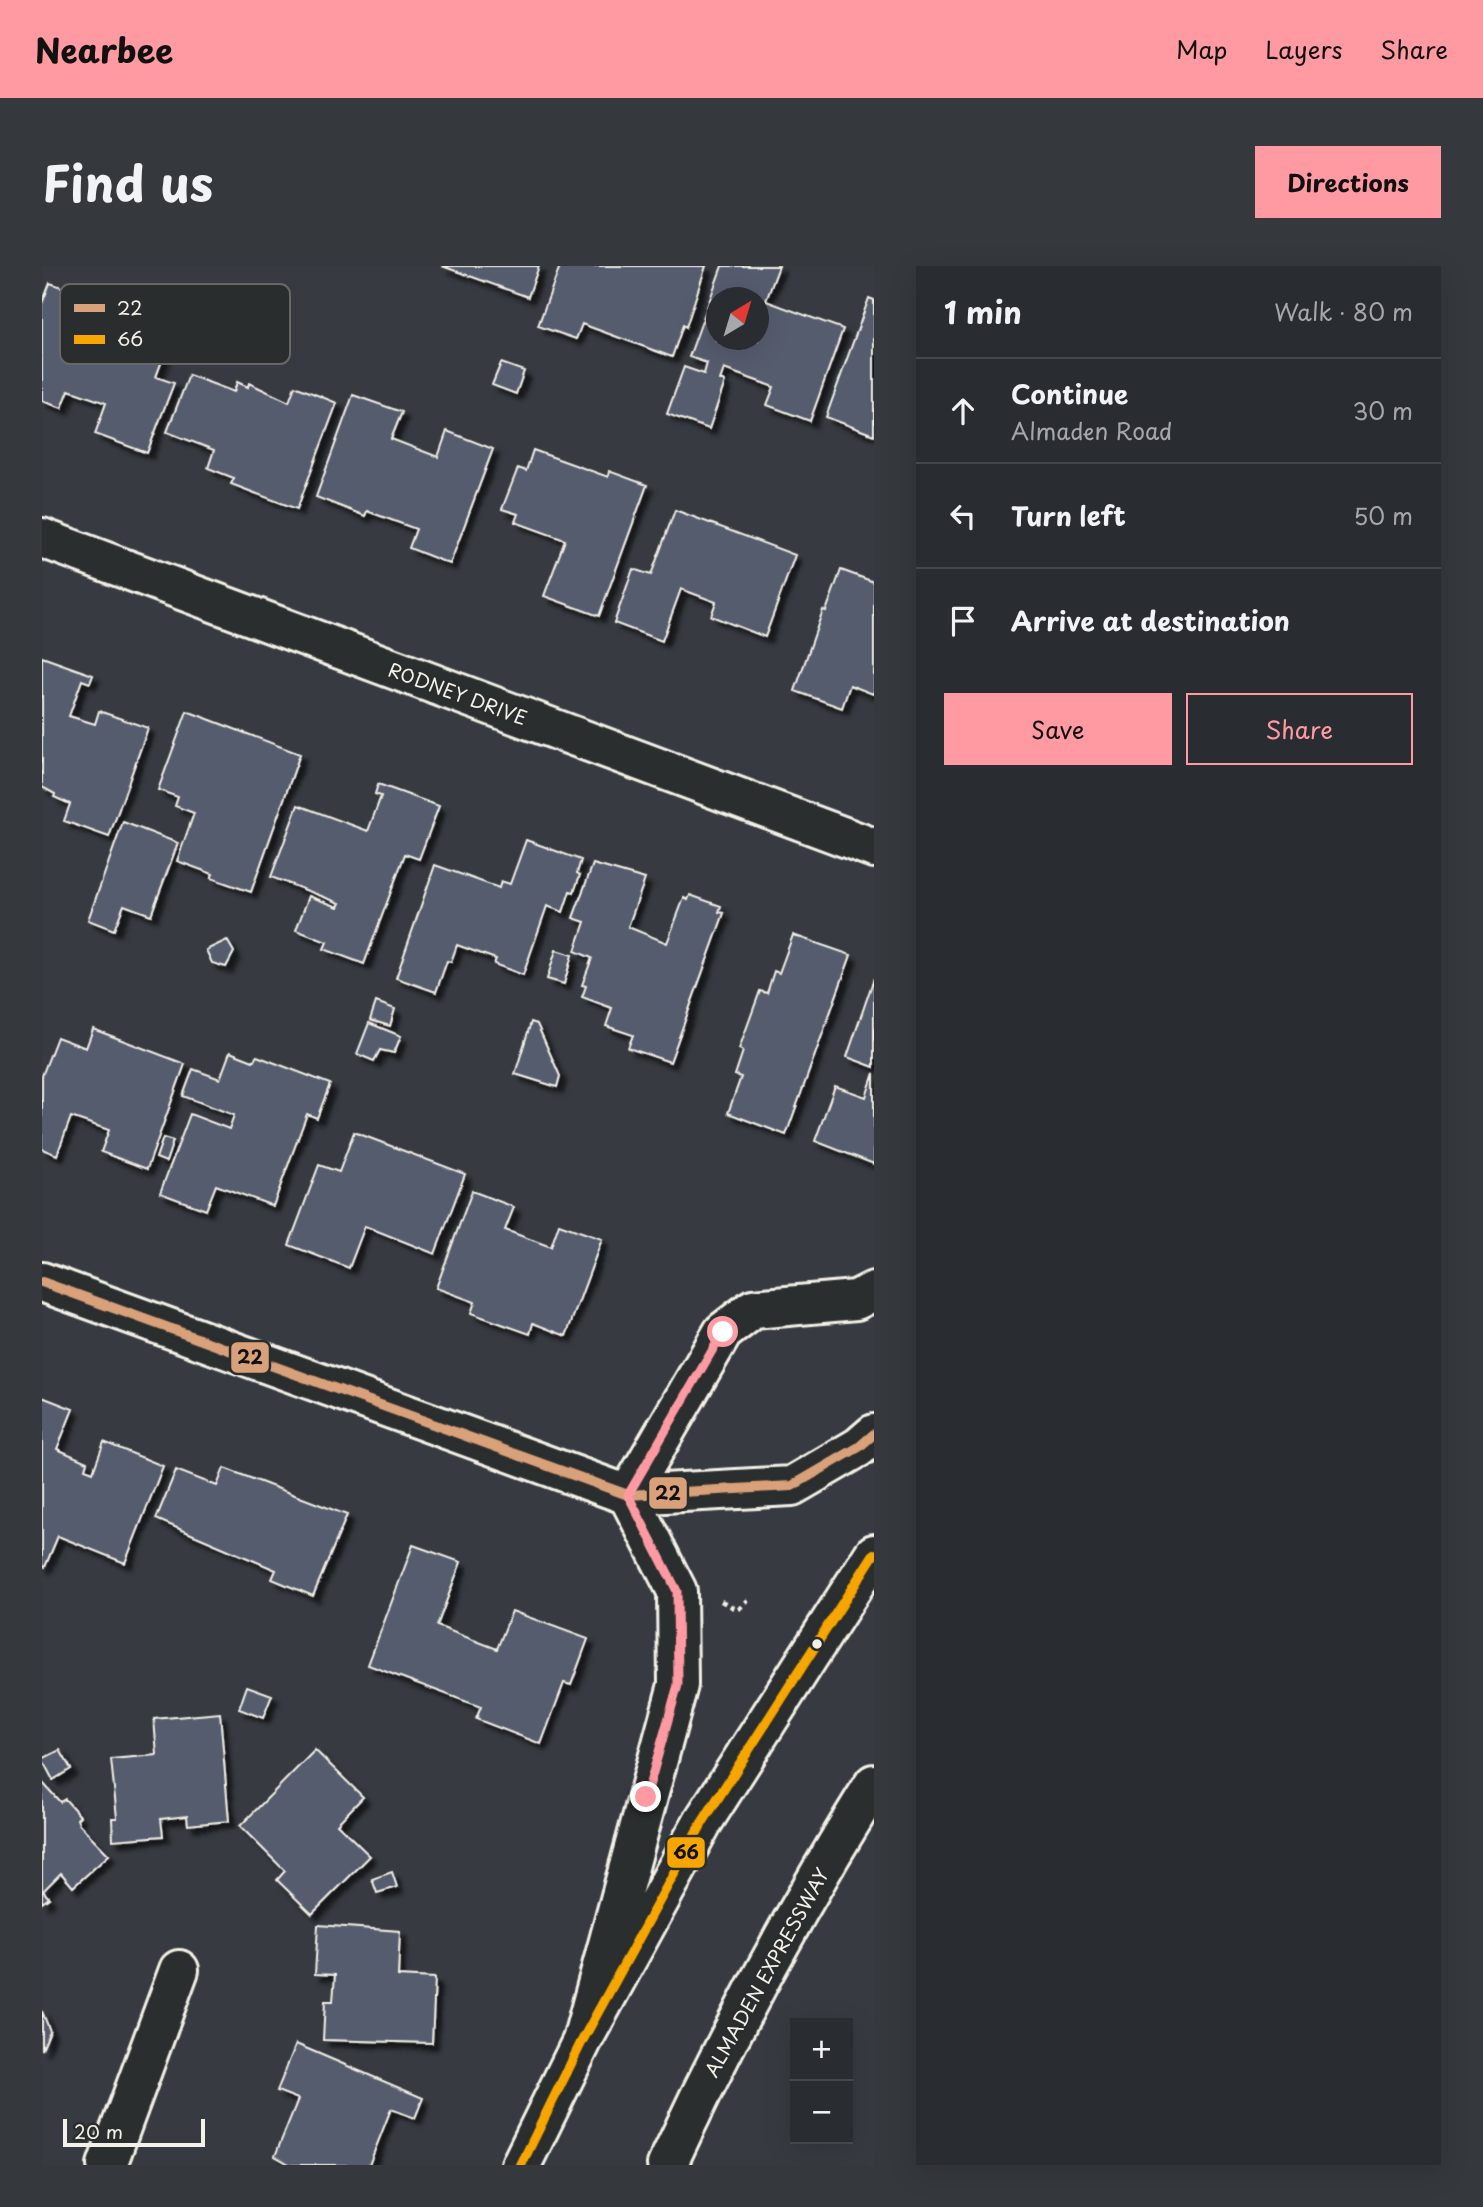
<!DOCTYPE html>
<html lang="en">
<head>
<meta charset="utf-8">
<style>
	:root { --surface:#292c31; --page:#35383d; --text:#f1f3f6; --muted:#a5a7ab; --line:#45484d; --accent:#ff9aa2 }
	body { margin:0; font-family:"Playpen Sans",sans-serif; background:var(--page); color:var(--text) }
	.controls { position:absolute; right:21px; bottom:21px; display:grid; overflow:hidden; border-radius:0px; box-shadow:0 7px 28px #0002 }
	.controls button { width:63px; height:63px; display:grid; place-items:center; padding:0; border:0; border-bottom:2px solid var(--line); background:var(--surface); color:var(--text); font:35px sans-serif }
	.compass { position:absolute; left:664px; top:21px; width:63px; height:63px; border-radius:50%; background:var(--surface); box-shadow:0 7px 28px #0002; rotate:38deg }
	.scale { position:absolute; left:21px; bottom:18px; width:142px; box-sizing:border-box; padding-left:7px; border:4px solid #f4f1e8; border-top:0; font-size:19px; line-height:24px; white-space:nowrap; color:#f4f1e8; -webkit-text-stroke:5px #2a2d2e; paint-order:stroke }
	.stop { position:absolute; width:21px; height:21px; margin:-16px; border:5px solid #ff9aa2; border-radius:50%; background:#fff }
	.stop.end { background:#ff9aa2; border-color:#fff; box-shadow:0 2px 7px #0008 }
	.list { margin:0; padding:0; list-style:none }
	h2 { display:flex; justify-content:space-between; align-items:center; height:91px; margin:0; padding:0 28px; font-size:30px }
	h2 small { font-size:23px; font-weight:400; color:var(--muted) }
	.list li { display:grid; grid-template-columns:46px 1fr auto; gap:21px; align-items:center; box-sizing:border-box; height:105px; padding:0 28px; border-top:2px solid var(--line) }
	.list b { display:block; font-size:26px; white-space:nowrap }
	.list p { margin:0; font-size:23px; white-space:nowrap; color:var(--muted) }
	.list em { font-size:23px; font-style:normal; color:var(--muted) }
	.actions { display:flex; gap:14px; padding:21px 28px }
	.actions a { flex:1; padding:16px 0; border:2px solid var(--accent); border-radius:0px; text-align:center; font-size:24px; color:var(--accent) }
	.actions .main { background:var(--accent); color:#111 }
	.icon { flex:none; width:38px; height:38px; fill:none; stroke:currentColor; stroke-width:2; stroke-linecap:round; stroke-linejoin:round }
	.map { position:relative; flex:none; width:832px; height:1899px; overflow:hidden; border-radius:0px }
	header { display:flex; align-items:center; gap:42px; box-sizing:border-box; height:98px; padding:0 35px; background:var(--accent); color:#111 }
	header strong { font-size:33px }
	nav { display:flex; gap:38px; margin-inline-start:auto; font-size:24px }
	.intro { display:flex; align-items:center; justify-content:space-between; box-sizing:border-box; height:168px; padding:0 42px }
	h1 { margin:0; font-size:49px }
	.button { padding:18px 32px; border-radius:0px; background:var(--accent); color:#111; font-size:24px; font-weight:700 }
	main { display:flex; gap:42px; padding:0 42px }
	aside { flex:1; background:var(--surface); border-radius:0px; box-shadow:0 7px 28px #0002 }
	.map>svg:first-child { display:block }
</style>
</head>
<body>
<header>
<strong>Nearbee</strong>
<nav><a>Map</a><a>Layers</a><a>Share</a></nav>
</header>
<div class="intro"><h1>Find us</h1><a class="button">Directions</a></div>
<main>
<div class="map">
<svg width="832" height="1899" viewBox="0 0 832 1899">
	<defs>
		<filter id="shadow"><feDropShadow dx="6" dy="6" stdDeviation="2" flood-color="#0009"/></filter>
	</defs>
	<rect width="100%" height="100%" fill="#373b41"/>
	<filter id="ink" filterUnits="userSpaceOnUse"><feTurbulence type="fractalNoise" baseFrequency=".0143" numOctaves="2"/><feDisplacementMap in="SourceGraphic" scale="14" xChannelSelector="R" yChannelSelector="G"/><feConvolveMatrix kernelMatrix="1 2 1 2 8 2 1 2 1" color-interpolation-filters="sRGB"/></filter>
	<g filter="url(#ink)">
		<path fill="#545c6d" stroke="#f4f1e8" stroke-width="2" fill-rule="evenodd" filter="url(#shadow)" d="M400 0H497L486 31Z
			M518 0H664L644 61 641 59 630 91 540 58 534 73 496 60Z
			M680 0H737L724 35 801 63 768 155 725 139 732 121 682 103 678 114 683 116 667 163 625 148 642 101 662 108 665 97 647 91ZM674 32H716V74H674Z
			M8 17 51 32 43 54 124 84 114 111 132 117 105 187 53 168 64 137 27 124 20 142 0 135V38Z
			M827 32 832 34V169L784 151Z
			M459 97 482 105 474 128 450 119Z
			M147 109 192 126 195 116 206 121 207 117 247 136 253 120 295 137 255 243 189 218 192 212 166 202 172 184 125 166Z
			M311 129 360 146 349 173 396 191 405 165 451 183 408 298 367 282 374 263 325 245 323 250 274 231Z
			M491 184 566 211 567 205 605 219 557 350 502 330 523 274 473 256 476 248 460 243 476 202 484 205Z
			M633 244 753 289 723 371 669 350 674 336 639 323 620 375 572 357 591 303 609 309Z
			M799 304 832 316V425L831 428 808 419 800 442 753 425 781 344 784 345Z
			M0 391 51 409 48 417 40 414 27 450 53 458 57 445 106 462 67 571 22 555 28 538 12 531 13 528 0 521Z
			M145 445 258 488 209 626 169 612 171 608 135 595 152 547 133 540 136 531 116 524Z
			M336 518 397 540 377 593 363 588 322 698 282 683 285 676 254 664 267 630 296 641 298 637 229 611 256 539 326 565 339 530 333 528Z
			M81 556 136 577 109 649 82 639 72 664 46 654Z
			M484 574 539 594 535 607 538 609 532 626 528 625 521 646 505 640 481 709 452 698 454 693 415 679 409 696 405 695 394 726 354 712 393 599 457 622 459 615 468 618Z
			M551 598 603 613 586 661 625 677 642 632 646 634 648 629 679 640 677 646 682 647 628 796 586 782 591 769 564 760 570 742 540 731 544 720 540 719 550 692 533 685 543 656 531 652Z
			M751 669 809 689 744 869 686 847 699 811 693 809 701 785 697 783 718 725 725 727 732 705 737 707Z
			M185 674 192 686 184 701 170 697 164 684Z
			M514 684 530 689 522 718 505 713Z
			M832 712V801L805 791Z
			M334 736 353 743 348 760 328 754Z
			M489 756 495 758 518 810 515 821 473 808Z
			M327 757 359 770 352 787 338 784 332 795 315 788Z
			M51 763 143 798 105 903 59 886 67 864 29 851 15 889 0 883V810L15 771 44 782Z
			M188 786 211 795 215 790 288 818 275 852 265 848 231 940 174 919 164 944 118 927 148 848 187 863 192 849 141 830 151 803 178 813Z
			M832 807V898L773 875 793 820 824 831Z
			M312 866 423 908 393 988 323 960 307 1002 247 979 277 899 297 906Z
			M121 872 131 875 124 896 114 892Z
			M430 925 472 941 463 964 509 981 517 958 560 973 524 1070 491 1057 488 1068 429 1047 433 1036 394 1022Z
			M0 1131 31 1143 15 1183 45 1196 43 1203 51 1206 62 1176 121 1200 83 1297 16 1270 3 1301 0 1300Z
			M182 1202 305 1249 271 1330 230 1313 234 1304 114 1253 134 1204 175 1220Z
			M371 1279 419 1296 395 1360 455 1383 470 1345 546 1373 529 1419 522 1417 499 1478 434 1453 439 1441 326 1399Z
			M205 1420 230 1429 221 1452 197 1443Z
			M178 1447 187 1555 146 1559 145 1550 119 1553 121 1570 71 1574 70 1552H75L69 1493 115 1489 112 1453Z
			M18 1484 29 1503 11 1514 0 1493Z
			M273 1484 321 1531 295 1558 328 1590 270 1648 235 1614 243 1605 198 1560Z
			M0 1516 18 1536 23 1533 38 1550 35 1553 37 1558 67 1589 31 1621 19 1607 1 1625 7 1632 0 1637Z
			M350 1606 355 1621 335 1627 330 1613Z
			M276 1659 358 1665 356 1710 393 1712 390 1777 281 1774 283 1735H291L293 1709 273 1708Z
			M0 1745 8 1765 0 1784Z
			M254 1778 381 1832 373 1852 349 1843 327 1899H249L233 1890 256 1833 235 1825Z"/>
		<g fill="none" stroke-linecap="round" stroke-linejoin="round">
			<g stroke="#f4f1e8" stroke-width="44">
				<path id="minor" d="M0 272 832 582
					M0 1016 586 1229 681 1066 711 1043 814 1034 832 1025
					M65 1899 137 1704"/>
			</g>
			<g stroke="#f4f1e8" stroke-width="44">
				<path id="major" d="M540 1775 636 1419 635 1325 586 1229 750 1220 817 1181 832 1168
					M479 1899 540 1775 660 1557 832 1288
					M625 1899C686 1768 755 1641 832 1518"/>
			</g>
			<path stroke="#f4f1e8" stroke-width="4.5" stroke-dasharray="5 5" stroke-linecap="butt" d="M679 1335 696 1344 706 1334"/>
			<use href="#minor" stroke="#2a2d2e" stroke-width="38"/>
			<use href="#major" stroke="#2a2d2e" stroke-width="38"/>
			<g stroke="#2a2d2e" stroke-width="16">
				<path id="bus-1" d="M0 1016 586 1229 750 1220 817 1181 832 1168"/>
			</g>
			<g stroke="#2a2d2e" stroke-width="16">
				<path id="bus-2" d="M479 1899 540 1775 660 1557 832 1288"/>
			</g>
			<use href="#bus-1" stroke="#d9a179" stroke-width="10"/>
			<use href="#bus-2" stroke="#f7a600" stroke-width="10"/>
		</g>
	</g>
	<g fill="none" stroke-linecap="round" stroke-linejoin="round" filter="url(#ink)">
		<path stroke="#ff9aa2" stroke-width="9" d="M604 1531 636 1419 635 1325 586 1229 681 1066"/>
	</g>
	<circle fill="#f4f1e8" stroke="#2a2d2e" stroke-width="2.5" cx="775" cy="1378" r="6"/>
	<g text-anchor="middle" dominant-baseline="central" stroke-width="5" stroke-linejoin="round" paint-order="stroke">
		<g font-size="19" fill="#f4f1e8" stroke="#2a2d2e">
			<text transform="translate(416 427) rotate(20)">RODNEY DRIVE</text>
			<text transform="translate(724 1706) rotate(-61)">ALMADEN EXPRESSWAY</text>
		</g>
	</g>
	<rect x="18" y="18" width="230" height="80" rx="10" fill="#2a2d2e" stroke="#676866" stroke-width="2"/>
	<rect x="32" y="38" width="31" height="8" fill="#d9a179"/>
	<rect x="32" y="69" width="31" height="9" fill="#f7a600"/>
	<g font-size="19" fill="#f4f1e8">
		<text x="75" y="49">22</text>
		<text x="75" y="80">66</text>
	</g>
	<g stroke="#2a2d2e" stroke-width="2.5">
		<rect x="188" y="1075" width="40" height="33" rx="7" fill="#d9a179"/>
		<rect x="606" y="1210" width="40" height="34" rx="7" fill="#d9a179"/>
		<rect x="624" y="1570" width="40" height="33" rx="7" fill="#f7a600"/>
	</g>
	<g font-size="19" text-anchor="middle" font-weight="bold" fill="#111">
		<text x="208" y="1098">22</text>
		<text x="626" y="1234">22</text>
		<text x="644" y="1593">66</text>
	</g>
</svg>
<div class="controls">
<button>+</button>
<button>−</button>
</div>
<svg class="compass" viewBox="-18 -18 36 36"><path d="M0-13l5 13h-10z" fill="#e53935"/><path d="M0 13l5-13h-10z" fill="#a5a7ab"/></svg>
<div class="scale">20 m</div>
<div class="stop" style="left:681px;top:1066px"></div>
<div class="stop end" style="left:604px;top:1531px"></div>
</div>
<aside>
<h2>1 min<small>Walk · 80 m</small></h2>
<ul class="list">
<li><svg class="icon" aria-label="ahead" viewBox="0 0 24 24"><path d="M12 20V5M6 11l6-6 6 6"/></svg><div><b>Continue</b><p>Almaden Road</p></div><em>30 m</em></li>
<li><svg class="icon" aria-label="left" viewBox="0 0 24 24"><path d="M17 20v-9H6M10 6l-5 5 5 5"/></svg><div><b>Turn left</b></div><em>50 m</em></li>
<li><svg class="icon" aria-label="arrive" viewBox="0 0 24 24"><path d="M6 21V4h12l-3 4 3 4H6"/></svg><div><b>Arrive at destination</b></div></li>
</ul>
<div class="actions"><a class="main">Save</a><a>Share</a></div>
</aside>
</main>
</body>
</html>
